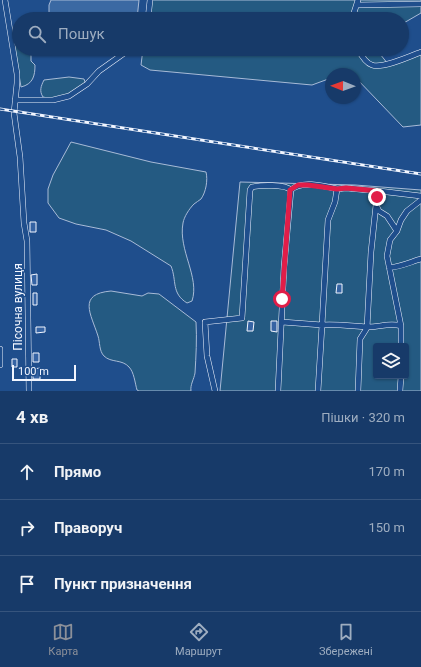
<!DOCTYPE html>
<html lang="uk">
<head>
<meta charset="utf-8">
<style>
	:root { --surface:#173a69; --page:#244571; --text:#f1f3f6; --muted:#9eadc0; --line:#36547d; --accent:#8c9099 }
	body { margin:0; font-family:Roboto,sans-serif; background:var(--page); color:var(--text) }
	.controls { position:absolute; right:12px; bottom:12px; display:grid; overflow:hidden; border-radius:4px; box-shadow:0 1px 3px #0004 }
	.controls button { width:36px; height:36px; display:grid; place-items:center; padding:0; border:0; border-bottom:1px solid var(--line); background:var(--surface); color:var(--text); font:20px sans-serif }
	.compass { position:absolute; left:325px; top:68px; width:36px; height:36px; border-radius:50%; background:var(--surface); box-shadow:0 1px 3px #0004; rotate:271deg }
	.scale { position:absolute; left:12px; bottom:10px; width:64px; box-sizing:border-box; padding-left:4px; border:2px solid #f2f6ff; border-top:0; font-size:11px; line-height:14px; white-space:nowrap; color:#f2f6ff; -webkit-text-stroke:3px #1f4e8c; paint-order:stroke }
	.stop { position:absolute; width:12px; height:12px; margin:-9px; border:3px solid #e11d48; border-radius:50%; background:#fff }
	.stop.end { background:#e11d48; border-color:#fff; box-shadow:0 1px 4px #0008 }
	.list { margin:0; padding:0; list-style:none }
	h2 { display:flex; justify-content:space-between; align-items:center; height:52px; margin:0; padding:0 16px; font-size:17px }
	h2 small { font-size:13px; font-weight:400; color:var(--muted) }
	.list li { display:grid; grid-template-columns:26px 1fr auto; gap:12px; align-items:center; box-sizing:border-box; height:56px; padding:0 16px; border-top:1px solid var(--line) }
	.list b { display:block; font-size:15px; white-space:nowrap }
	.list em { font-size:13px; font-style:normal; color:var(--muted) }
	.icon { flex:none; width:22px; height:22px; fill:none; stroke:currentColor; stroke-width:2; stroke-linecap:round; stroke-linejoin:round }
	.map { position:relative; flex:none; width:421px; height:391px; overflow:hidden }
	.search { position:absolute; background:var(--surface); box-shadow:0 1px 3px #0004; left:12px; right:12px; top:12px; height:44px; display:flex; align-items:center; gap:10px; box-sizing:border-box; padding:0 14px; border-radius:22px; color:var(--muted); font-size:15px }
	.sheet { height:220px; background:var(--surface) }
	nav { display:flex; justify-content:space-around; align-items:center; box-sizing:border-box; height:56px; border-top:1px solid var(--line); background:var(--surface); font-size:11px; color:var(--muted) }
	nav a { display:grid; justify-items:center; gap:2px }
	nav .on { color:var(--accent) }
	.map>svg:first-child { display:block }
</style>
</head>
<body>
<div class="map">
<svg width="421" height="391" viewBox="0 0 421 391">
	<rect width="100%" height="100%" fill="#1f4e8c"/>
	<path fill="#245a82" stroke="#a8bbd7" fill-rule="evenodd" d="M150 0H421V13L402 24V19H148Z
		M19 39V49H31V61L35 65C35 76 33 84 21 87L14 44Z
		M143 49H376L388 64 421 52V125L403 127 355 77V74H352L349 71 342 74H331V78L312 85 150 70 141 65Z
		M69 77 84 79 85 82C75 94 58 101 43 97 39 91 41 86 44 80Z
		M71 142 151 162 206 172C208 180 206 192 201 199 199 201 196 202 194 204 189 209 184 217 183 223 178 250 200 277 192 301L187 303C171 293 177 281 171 266L131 241 106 230 76 224 59 218 48 203V189L53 175Z
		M240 182 355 185 421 190V391H220ZM376 346H406V376H376Z
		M111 291 142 296 148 293 159 294 196 322C197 339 196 356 195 373 194 379 190 385 191 391H139L137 390C135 383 134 372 129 367 122 359 111 363 104 356 99 351 100 342 98 336 91 314 77 294 111 291Z"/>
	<path fill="#3b69a3" stroke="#a8bbd7" d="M51 0H139L137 19H49V5Z"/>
	<path fill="#3563a3" stroke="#f2f6ff" d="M30 222H36V232H30Z
		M37 274V285H32L31 275Z
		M337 284H342V293H336Z
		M33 293H37V305H33Z
		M248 321 254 322 253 331H247Z
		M271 321H277V332L271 331Z
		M36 327H45V332L36 333Z
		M33 353H39V362H33Z
		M12 359H17V367H12Z
		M40 368V379H33V369Z"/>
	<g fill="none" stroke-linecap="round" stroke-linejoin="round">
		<g stroke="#f2f6ff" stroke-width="6">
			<path id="minor" d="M5 0 17 74V83L14 113 20 157 24 223 27 241 29 391
				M357 5 421 4
				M148 19 150 0
				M352 19 358 0
				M358 49C361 55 366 63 372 65 382 69 411 56 421 52
				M15 100H53L69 96 87 84 99 71 130 49
				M379 191 346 188 337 189 335 202 328 220 322 325C337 324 351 326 366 327 377 328 389 322 401 326
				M397 231 387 216 379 211 376 205 379 191 421 196
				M389 267C395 269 413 261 421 259
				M282 322 322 325 318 391
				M401 346V326L387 256 390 240 397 231 401 220 407 211 421 200
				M0 349V365
				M215 391 207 356 205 322 242 318 250 190 252 187C260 185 285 184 291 190
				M278 391 284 267 291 190C301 180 324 186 337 189
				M358 391 360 339 367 328 371 252 376 205
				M400 391 401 376"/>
		</g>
		<use href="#minor" stroke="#1f4e8c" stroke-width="5"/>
		<g stroke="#f2f6ff" stroke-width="3">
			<path id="rail" d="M0 109 421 174"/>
		</g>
		<use href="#rail" stroke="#1f4e8c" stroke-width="1.5" stroke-dasharray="4.5" stroke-linecap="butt"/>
	</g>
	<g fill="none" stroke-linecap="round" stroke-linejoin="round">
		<path stroke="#e11d48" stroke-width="5" d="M282 299 290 190 298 185H308L337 189 346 188 379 191 377 197"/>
	</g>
	<g text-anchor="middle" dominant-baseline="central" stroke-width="3" stroke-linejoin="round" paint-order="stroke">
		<g font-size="12" fill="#f2f6ff" stroke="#1f4e8c">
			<text transform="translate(18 307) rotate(-90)">Пісочна вулиця</text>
		</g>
	</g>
</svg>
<div class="controls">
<button><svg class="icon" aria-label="layers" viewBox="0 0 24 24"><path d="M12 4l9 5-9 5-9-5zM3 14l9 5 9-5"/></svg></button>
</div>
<svg class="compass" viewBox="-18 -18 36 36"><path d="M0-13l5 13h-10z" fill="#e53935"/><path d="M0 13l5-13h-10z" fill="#9eadc0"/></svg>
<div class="scale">100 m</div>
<div class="stop" style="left:282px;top:299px"></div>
<div class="stop end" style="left:377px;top:197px"></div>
<div class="search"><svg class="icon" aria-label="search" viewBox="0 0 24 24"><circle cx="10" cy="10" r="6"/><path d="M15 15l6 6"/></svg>Пошук</div>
</div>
<section class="sheet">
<h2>4 хв<small>Пішки · 320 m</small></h2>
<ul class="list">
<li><svg class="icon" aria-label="ahead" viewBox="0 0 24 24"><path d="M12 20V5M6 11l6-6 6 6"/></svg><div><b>Прямо</b></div><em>170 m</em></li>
<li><svg class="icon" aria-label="right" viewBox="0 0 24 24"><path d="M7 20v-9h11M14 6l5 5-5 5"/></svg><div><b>Праворуч</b></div><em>150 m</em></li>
<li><svg class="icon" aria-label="arrive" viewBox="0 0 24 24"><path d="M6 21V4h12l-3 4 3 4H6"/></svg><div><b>Пункт призначення</b></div></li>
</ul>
</section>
<nav>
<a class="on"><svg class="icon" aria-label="map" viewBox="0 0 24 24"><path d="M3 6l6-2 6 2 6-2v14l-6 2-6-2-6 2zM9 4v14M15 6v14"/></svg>Карта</a>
<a><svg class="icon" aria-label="directions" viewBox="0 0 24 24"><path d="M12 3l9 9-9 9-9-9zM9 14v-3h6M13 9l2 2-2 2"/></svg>Маршрут</a>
<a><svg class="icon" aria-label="saved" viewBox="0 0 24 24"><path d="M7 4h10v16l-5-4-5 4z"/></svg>Збережені</a>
</nav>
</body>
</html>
